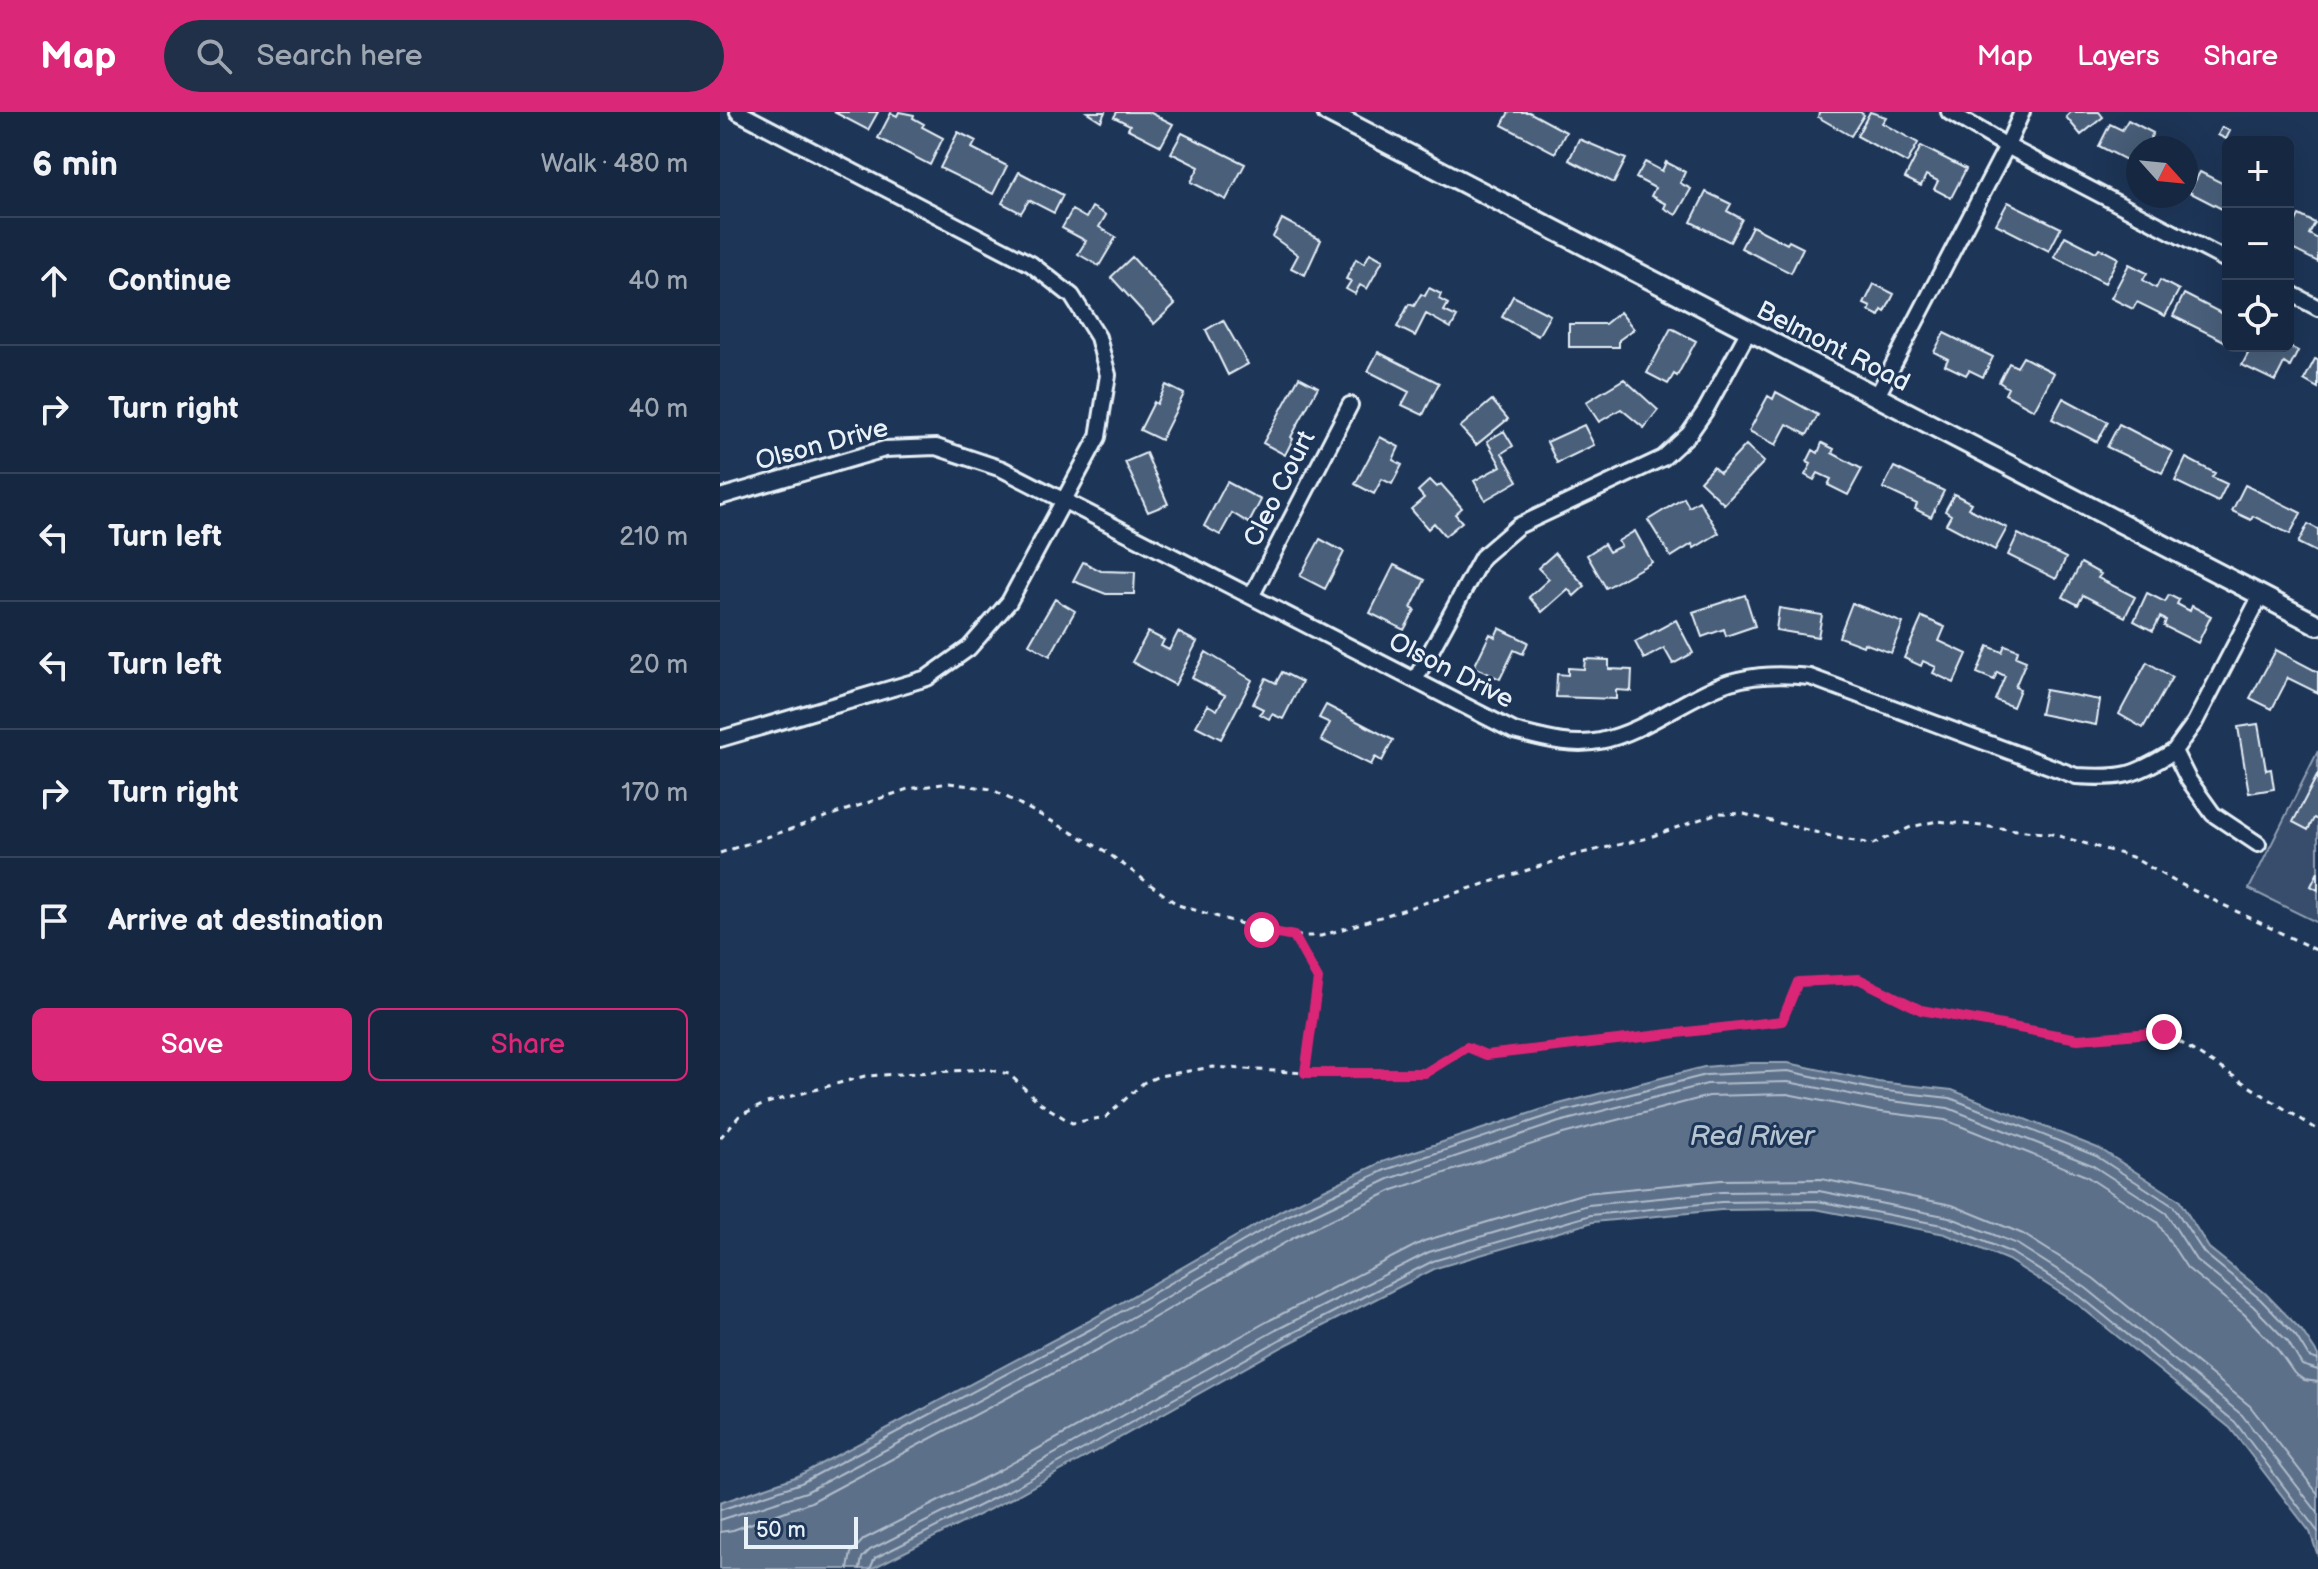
<!DOCTYPE html>
<html lang="en">
<head>
<meta charset="utf-8">
<style>
	:root { --surface:#162841; --page:#1f3048; --text:#f1f3f6; --muted:#9ea6b1; --line:#35445a; --accent:#db2777 }
	body { margin:0; font-family:"Balsamiq Sans",sans-serif; background:var(--page); color:var(--text) }
	.controls { position:absolute; right:24px; top:24px; display:grid; overflow:hidden; border-radius:12px; box-shadow:0 8px 32px #0002 }
	.controls button { width:72px; height:72px; display:grid; place-items:center; padding:0; border:0; border-bottom:2px solid var(--line); background:var(--surface); color:var(--text); font:40px sans-serif }
	.compass { position:absolute; left:1406px; top:24px; width:72px; height:72px; border-radius:50%; background:var(--surface); box-shadow:0 8px 32px #0002; rotate:117deg }
	.scale { position:absolute; left:24px; bottom:20px; width:114px; box-sizing:border-box; padding-left:8px; border:4px solid #e8f1f8; border-top:0; font-size:22px; line-height:28px; white-space:nowrap; color:#e8f1f8; -webkit-text-stroke:6px #1d3557; paint-order:stroke }
	.stop { position:absolute; width:24px; height:24px; margin:-18px; border:6px solid #db2777; border-radius:50%; background:#fff }
	.stop.end { background:#db2777; border-color:#fff; box-shadow:0 2px 8px #0008 }
	.list { margin:0; padding:0; list-style:none }
	h2 { display:flex; justify-content:space-between; align-items:center; height:104px; margin:0; padding:0 32px; font-size:34px }
	h2 small { font-size:26px; font-weight:400; color:var(--muted) }
	.list li { display:grid; grid-template-columns:52px 1fr auto; gap:24px; align-items:center; box-sizing:border-box; height:128px; padding:0 32px; border-top:2px solid var(--line) }
	.list b { display:block; font-size:30px; white-space:nowrap }
	.list em { font-size:26px; font-style:normal; color:var(--muted) }
	.actions { display:flex; gap:16px; padding:24px 32px }
	.actions a { flex:1; padding:18px 0; border:2px solid var(--accent); border-radius:12px; text-align:center; font-size:28px; color:var(--accent) }
	.actions .main { background:var(--accent); color:#fff }
	.icon { flex:none; width:44px; height:44px; fill:none; stroke:currentColor; stroke-width:2; stroke-linecap:round; stroke-linejoin:round }
	.map { position:relative; flex:none; width:1598px; height:1457px; overflow:hidden }
	header { display:flex; align-items:center; gap:48px; box-sizing:border-box; height:112px; padding:0 40px; background:var(--accent); color:#fff }
	header strong { font-size:38px }
	nav { display:flex; gap:44px; margin-inline-start:auto; font-size:28px }
	.search { width:560px; height:72px; background:var(--page); display:flex; align-items:center; gap:20px; box-sizing:border-box; padding:0 28px; border-radius:44px; color:var(--muted); font-size:30px }
	main { display:flex }
	aside { flex:1; background:var(--surface) }
	.map>svg:first-child { display:block }
</style>
</head>
<body>
<header>
<strong>Map</strong>
<div class="search"><svg class="icon" aria-label="search" viewBox="0 0 24 24"><circle cx="10" cy="10" r="6"/><path d="M15 15l6 6"/></svg>Search here</div>
<nav><a>Map</a><a>Layers</a><a>Share</a></nav>
</header>
<main>
<aside>
<h2>6 min<small>Walk · 480 m</small></h2>
<ul class="list">
<li><svg class="icon" aria-label="ahead" viewBox="0 0 24 24"><path d="M12 20V5M6 11l6-6 6 6"/></svg><div><b>Continue</b></div><em>40 m</em></li>
<li><svg class="icon" aria-label="right" viewBox="0 0 24 24"><path d="M7 20v-9h11M14 6l5 5-5 5"/></svg><div><b>Turn right</b></div><em>40 m</em></li>
<li><svg class="icon" aria-label="left" viewBox="0 0 24 24"><path d="M17 20v-9H6M10 6l-5 5 5 5"/></svg><div><b>Turn left</b></div><em>210 m</em></li>
<li><svg class="icon" aria-label="left" viewBox="0 0 24 24"><path d="M17 20v-9H6M10 6l-5 5 5 5"/></svg><div><b>Turn left</b></div><em>20 m</em></li>
<li><svg class="icon" aria-label="right" viewBox="0 0 24 24"><path d="M7 20v-9h11M14 6l5 5-5 5"/></svg><div><b>Turn right</b></div><em>170 m</em></li>
<li><svg class="icon" aria-label="arrive" viewBox="0 0 24 24"><path d="M6 21V4h12l-3 4 3 4H6"/></svg><div><b>Arrive at destination</b></div></li>
</ul>
<div class="actions"><a class="main">Save</a><a>Share</a></div>
</aside>
<div class="map">
<svg width="1598" height="1457" viewBox="0 0 1598 1457">
	<rect width="100%" height="100%" fill="#1d3557"/>
	<filter id="ink" filterUnits="userSpaceOnUse"><feTurbulence type="fractalNoise" baseFrequency=".0125" numOctaves="2"/><feDisplacementMap in="SourceGraphic" scale="16" xChannelSelector="R" yChannelSelector="G"/><feConvolveMatrix kernelMatrix="1 2 1 2 8 2 1 2 1" color-interpolation-filters="sRGB"/></filter>
	<g filter="url(#ink)">
		<path fill="#374d6c" stroke="#909fb2" stroke-width="2" d="M1598 639V811L1529 777Z"/>
		<path fill="#5d7089" stroke="#95a4b5" stroke-width="2" d="M1031 951H1068L1158 970 1232 978 1380 1037 1459 1088 1489 1136 1545 1181 1582 1219 1598 1243V1444L1590 1420 1510 1316 1355 1190 1288 1148 1225 1122 1095 1097 1001 1098 873 1110 716 1156 564 1234 292 1386 151 1457H0V1391L78 1364 367 1210 562 1098 662 1050 835 993 984 955Z"/>
		<g fill="none" stroke-linecap="round" stroke-linejoin="round">
			<path stroke="#b0bdcc" stroke-width="2" d="M0 1398 81 1371 371 1217 565 1105 665 1058 837 1001 986 963 1068 959 1157 978 1230 986 1376 1044 1453 1094 1484 1141 1540 1187 1576 1224 1589 1245 1598 1248
				M0 1408 86 1380 376 1226 570 1114 669 1067 839 1010 987 972 1068 970 1155 987 1228 996 1372 1053 1446 1101 1476 1148 1533 1194 1568 1230 1582 1253 1598 1258
				M0 1420 13 1418 91 1390 381 1236 575 1125 673 1078 843 1022 989 984 1067 982 1153 999 1225 1008 1366 1064 1437 1110 1467 1156 1524 1202 1558 1238 1574 1261 1584 1268 1598 1270
				M128 1457 131 1441 144 1427 278 1359 550 1208 704 1129 865 1081 1001 1068 1101 1067 1232 1093 1303 1122 1373 1166 1530 1294 1598 1382
				M140 1457 142 1446 150 1438 284 1370 556 1218 709 1140 868 1093 1001 1080 1099 1079 1229 1105 1297 1132 1366 1176 1522 1303 1598 1401
				M150 1457 155 1446 288 1379 561 1227 713 1149 871 1103 1001 1090 1097 1089 1227 1114 1292 1141 1360 1184 1515 1310 1598 1420"/>
		</g>
		<path fill="#495e7a" stroke="#e8f1f8" stroke-width="2" d="M114 0H158L148 18Z
			M179 0 194 3 193 6 204 12 202 15 223 26 210 53 158 26 171 1 177 4Z
			M367 0H385L381 9Z
			M397 0H429L453 12 441 34 408 17 410 13 394 5Z
			M789 0H809L846 20 835 41 782 13Z
			M1099 0H1140L1144 3 1131 24 1098 5Z
			M1150 0 1166 5 1162 11 1198 31 1187 51 1137 24Z
			M1351 0H1379L1383 5 1361 23 1346 5Z
			M1408 8 1433 21 1425 36H1418L1416 53 1379 34 1390 12 1402 18Z
			M1502 15 1510 19 1506 27 1498 23Z
			M238 20 256 29 252 36 287 54 273 82 220 56Z
			M462 21 525 52 506 88 471 70 479 55 451 41Z
			M859 27 906 47 894 71 849 48Z
			M1201 34 1246 57 1231 86 1214 77 1218 69 1206 63 1201 74 1185 66Z
			M925 50 942 59 946 50 965 60 960 71 971 77 956 103 944 96 946 92 931 84 935 76 916 66Z
			M1466 53 1473 56 1466 71Z
			M299 60 343 83 334 101 309 88 301 101 282 91Z
			M1480 60 1508 74V100L1469 80Z
			M986 80 1011 92 1007 99 1022 107 1010 130 971 110Z
			M1288 90 1341 116 1329 139 1276 112Z
			M372 95 386 103 379 115 396 125 379 154 358 142 366 129 342 116 352 98 366 106Z
			M1579 103 1595 111 1589 122 1598 127V150L1568 135V125Z
			M562 107 601 128 585 163 571 156 578 143 553 125Z
			M1032 114 1067 132 1069 129 1083 136 1071 161 1021 136Z
			M1345 124 1376 140 1379 136 1398 146 1385 171 1334 145Z
			M650 141 663 148 647 177 640 173 635 182 626 177 631 169 626 167 636 147 644 152Z
			M412 145 455 192 434 212 391 165Z
			M1409 152 1427 161 1423 168 1436 176 1440 168 1459 178 1445 204 1417 190 1413 197 1391 186Z
			M1154 172 1174 182 1165 200 1162 198 1159 204 1149 199 1151 195 1144 192Z
			M709 176 721 182 719 187 728 192 724 199 737 205 731 216 706 202 695 224 677 215 689 192 694 194 701 182 705 184Z
			M1464 182 1505 203 1503 208 1508 210V231L1453 204Z
			M793 184 830 203 818 224 782 205Z
			M900 200 914 217 899 228V235H849V212H885Z
			M503 208 528 252 508 263 486 218Z
			M951 216 976 229 957 264 954 262 948 272 927 261Z
			M1224 221 1273 245 1263 265 1249 258 1246 263 1225 253 1228 247 1214 240Z
			M1532 234H1568L1578 239 1570 255 1564 251 1555 269 1522 253Z
			M658 240 719 271 703 303 682 293 689 280 648 259Z
			M1303 245 1334 261 1314 298 1285 282 1288 276 1279 270 1289 251 1297 255Z
			M1595 247 1598 248V276L1584 268Z
			M579 265 598 275 571 325 573 327 565 343 543 331Z
			M904 267 938 298 924 316 901 297 879 310 866 290Z
			M446 273 464 282 441 328 420 318 434 290 437 292Z
			M1056 280 1098 303 1087 323 1067 312 1056 333 1029 319 1048 284 1053 287Z
			M1343 286 1388 310 1377 330 1332 307Z
			M772 288 788 307 756 333 740 315Z
			M1399 312 1453 340 1442 361 1387 335Z
			M864 313 874 333 837 351 827 330Z
			M784 319 793 334 782 341 798 369 765 388 754 369 781 354 767 329Z
			M660 325 679 335 673 348 682 353 672 372 662 367 654 382 635 372Z
			M1102 331 1114 337 1112 341 1142 357 1128 383 1108 373 1111 367 1098 361 1094 368 1085 363 1091 352 1087 350 1093 338 1098 341Z
			M1026 333 1044 350 1004 392 980 369 993 355 1000 361Z
			M426 341 448 392 428 400 405 350Z
			M1466 346 1495 361 1492 365 1507 372 1498 390 1455 369Z
			M1174 355 1224 379 1211 405 1195 397 1197 392 1163 376Z
			M710 368 717 375 721 372 742 396 735 402 742 410 725 424 714 411 708 417 691 397 704 386 698 379Z
			M507 370 541 388 529 411 512 401 500 423 484 414Z
			M1525 373 1581 401 1570 422 1533 404 1531 408 1512 399Z
			M1234 382 1251 391 1248 396 1287 416 1275 438 1226 412 1231 403 1225 399Z
			M964 386 969 395 979 389 999 421 974 436 972 432 951 445 928 408Z
			M1588 412 1598 417V441L1578 431Z
			M915 419 932 450 886 476 867 443 884 432 889 440 901 434 898 429Z
			M1298 422 1346 446 1336 467 1288 443Z
			M600 427 624 440 605 477 580 464Z
			M835 441 865 474 854 484 848 477 822 500 809 485 829 467 818 456Z
			M363 450 381 459 415 460 414 482H386L353 469Z
			M1361 451 1381 462 1378 466 1415 485 1405 505 1363 483 1358 493 1343 485Z
			M674 453 705 468 691 496 695 498 684 518 650 501Z
			M1427 481 1445 490 1449 483 1459 488 1457 492 1470 499 1472 494 1491 504 1478 531 1444 514 1446 508 1440 505 1433 519 1414 509Z
			M1025 483 1035 514 1006 524 1004 517 982 525 973 500Z
			M335 487 355 499 330 544 309 532Z
			M1132 491 1183 511 1171 541 1144 531 1143 534 1119 525Z
			M1059 496 1102 503 1098 525 1056 518Z
			M1202 505 1225 515 1219 529 1247 542 1234 571 1213 561 1216 555 1203 549 1201 554 1184 546Z
			M956 508 973 541 953 552 944 536 924 547 915 530Z
			M779 516 808 530 803 542 794 538 780 567 754 555 770 522 775 525Z
			M428 520 444 528 441 534 449 538 458 520 477 530 455 573 412 550Z
			M1285 533 1298 538 1296 545 1306 549 1295 575 1300 577 1293 595 1275 588 1285 564 1277 560 1274 568 1257 561 1268 534 1282 540Z
			M1556 538 1598 560V581L1568 566 1552 597 1530 586Z
			M486 540 532 568 501 627 476 614 488 593 497 598 505 583 472 566Z
			M865 547 889 548V557L912 558 911 579 896 578V587L836 585 837 562 848 563V556L864 557Z
			M1427 550 1452 565 1423 616 1399 602Z
			M562 560 582 570 563 607 552 602 549 607 540 602 543 597 533 592 546 566 556 571Z
			M1325 578 1380 588 1376 613 1320 602Z
			M606 593 673 628 662 649 655 645 651 653 601 628 610 611 599 606Z
			M1538 612 1546 658 1551 657 1554 677 1529 681 1518 615Z
			M1598 662V708L1594 706 1588 718 1573 710Z
			M1598 760V778L1591 774Z"/>
		<g fill="none" stroke-linecap="round" stroke-linejoin="round">
			<g stroke="#e8f1f8" stroke-width="20">
				<path id="minor" d="M1229 0 1287 34 1508 149
					M1568 180 1598 196
					M1156 286 1287 34 1302 0
					M0 385 165 337 216 335 282 357 794 619C822 626 851 635 880 629 928 619 966 584 1010 570 1037 562 1062 562 1090 565L1356 664C1404 667 1414 664 1454 639
					M532 483 630 293
					M695 568 762 445 798 414 943 346 969 322 985 299 1028 220
					M0 627 207 566 249 536 289 490 378 325 388 263 378 225 352 184 311 152 18 0
					M1538 732 1493 702 1468 667 1454 639 1475 610 1541 483"/>
			</g>
			<g stroke="#e8f1f8" stroke-width="24">
				<path id="tertiary" d="M607 0 1598 513"/>
			</g>
			<path stroke="#e8f1f8" stroke-width="3" stroke-dasharray="6 6" stroke-linecap="butt" d="M0 741 188 677 229 671 271 677 326 706 385 739 458 793 542 818 574 824H601L858 742 924 727 998 701 1024 702 1122 727 1153 732 1191 715 1217 709 1332 722 1412 745 1454 769 1598 839
				M574 824 598 867 585 961
				M0 1026 20 1003 47 991 145 964 266 957 289 962 320 991 352 1011 386 1005 423 971 439 964 493 955 585 961H705L747 935 766 943 1062 909 1078 870 1139 867 1201 898 1358 927 1444 920 1598 1018"/>
			<use href="#minor" stroke="#1d3557" stroke-width="14"/>
			<use href="#tertiary" stroke="#1d3557" stroke-width="18"/>
		</g>
	</g>
	<g fill="none" stroke-linecap="round" stroke-linejoin="round" filter="url(#ink)">
		<path stroke="#db2777" stroke-width="10" d="M542 818 574 824 598 867 585 961H705L747 935 766 943 1062 909 1078 870 1139 867 1201 898 1358 927 1444 920"/>
	</g>
	<g text-anchor="middle" dominant-baseline="central" stroke-width="6" stroke-linejoin="round" paint-order="stroke">
		<g font-size="26" fill="#e8f1f8" stroke="#1d3557">
			<text transform="translate(1113 235) rotate(27)">Belmont Road</text>
			<text transform="translate(102 333) rotate(-15)">Olson Drive</text>
			<text transform="translate(560 377) rotate(-63)">Cleo Court</text>
			<text transform="translate(731 559) rotate(27)">Olson Drive</text>
		</g>
		<g font-size="28" font-style="italic" fill="#b7c4d1" stroke="#1d3557">
			<text x="1032" y="1024">Red River</text>
		</g>
	</g>
</svg>
<div class="controls">
<button>+</button>
<button>−</button>
<button><svg class="icon" aria-label="locate" viewBox="0 0 24 24"><circle cx="12" cy="12" r="6"/><path d="M12 2v4M12 18v4M2 12h4M18 12h4"/></svg></button>
</div>
<svg class="compass" viewBox="-18 -18 36 36"><path d="M0-13l5 13h-10z" fill="#e53935"/><path d="M0 13l5-13h-10z" fill="#9ea6b1"/></svg>
<div class="scale">50 m</div>
<div class="stop" style="left:542px;top:818px"></div>
<div class="stop end" style="left:1444px;top:920px"></div>
</div>
</main>
</body>
</html>
